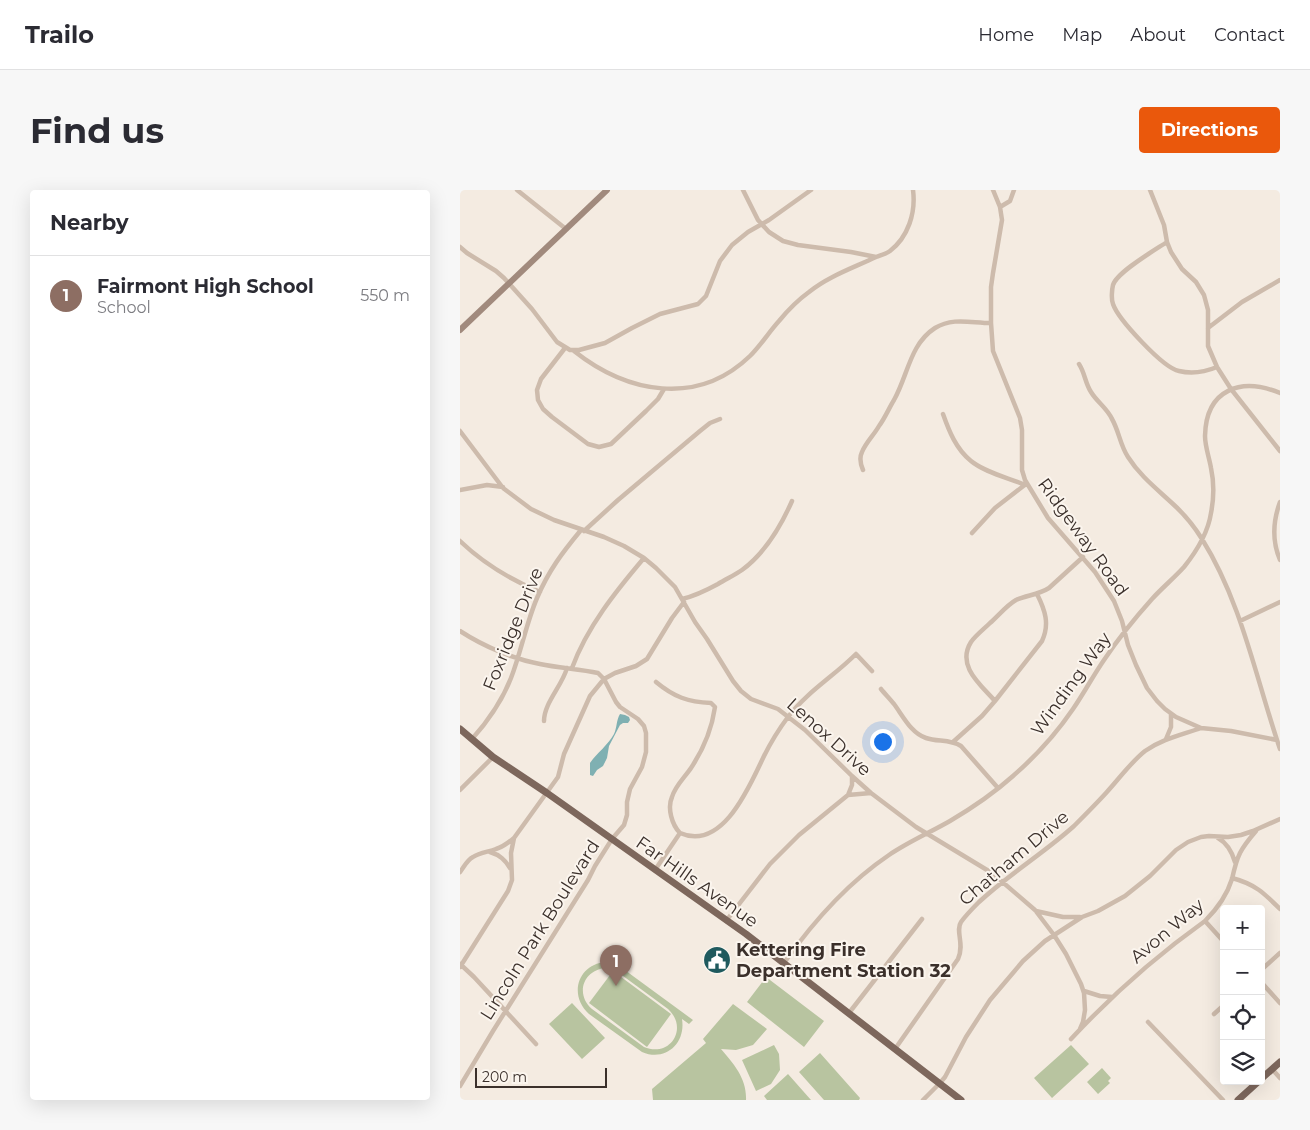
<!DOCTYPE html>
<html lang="en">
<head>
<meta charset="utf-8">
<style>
	:root { --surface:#fff; --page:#f7f7f7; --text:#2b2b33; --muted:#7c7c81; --line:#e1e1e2; --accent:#ea580c }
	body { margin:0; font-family:Montserrat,sans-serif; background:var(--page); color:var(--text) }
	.controls { position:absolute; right:15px; bottom:15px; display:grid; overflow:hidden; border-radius:5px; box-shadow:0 5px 20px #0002 }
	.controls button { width:45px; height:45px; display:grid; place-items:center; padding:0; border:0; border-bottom:1px solid var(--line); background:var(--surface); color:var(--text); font:25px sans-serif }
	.scale { position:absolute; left:15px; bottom:12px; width:132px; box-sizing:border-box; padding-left:5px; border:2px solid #3b302b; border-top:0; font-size:14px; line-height:18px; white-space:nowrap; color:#3b302b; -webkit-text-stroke:4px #fbf5ee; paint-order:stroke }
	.you { position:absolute; left:422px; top:551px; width:18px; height:18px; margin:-12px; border:4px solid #fff; border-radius:50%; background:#1a73e8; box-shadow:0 0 0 8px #1a73e833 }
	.badge { display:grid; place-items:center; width:32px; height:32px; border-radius:50%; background:var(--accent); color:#fff; font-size:16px; font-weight:700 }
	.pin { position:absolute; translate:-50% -41px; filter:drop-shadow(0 1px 2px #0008) }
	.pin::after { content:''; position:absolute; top:26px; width:18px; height:15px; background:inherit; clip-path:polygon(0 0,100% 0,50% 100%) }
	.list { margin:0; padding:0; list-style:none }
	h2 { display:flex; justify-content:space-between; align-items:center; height:65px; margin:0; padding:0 20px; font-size:21px }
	h2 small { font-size:16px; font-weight:400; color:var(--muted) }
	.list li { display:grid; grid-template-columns:32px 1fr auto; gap:15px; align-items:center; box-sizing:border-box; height:80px; padding:0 20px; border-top:1px solid var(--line) }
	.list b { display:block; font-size:19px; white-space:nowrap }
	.list p { margin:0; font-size:16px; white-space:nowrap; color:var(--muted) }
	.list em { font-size:16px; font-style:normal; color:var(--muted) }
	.icon { flex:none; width:28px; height:28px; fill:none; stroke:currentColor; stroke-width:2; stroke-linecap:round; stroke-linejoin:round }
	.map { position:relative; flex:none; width:820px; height:910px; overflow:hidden; border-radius:5px }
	header { display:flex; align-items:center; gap:30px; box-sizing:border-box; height:70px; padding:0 25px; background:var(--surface); border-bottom:1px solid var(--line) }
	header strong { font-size:24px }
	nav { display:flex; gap:28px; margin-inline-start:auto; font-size:18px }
	.intro { display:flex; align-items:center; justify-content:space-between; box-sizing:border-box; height:120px; padding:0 30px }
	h1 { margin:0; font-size:35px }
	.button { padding:12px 22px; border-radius:5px; background:var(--accent); color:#fff; font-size:18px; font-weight:700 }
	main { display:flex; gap:30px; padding:0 30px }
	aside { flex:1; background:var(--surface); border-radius:5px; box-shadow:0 5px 20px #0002 }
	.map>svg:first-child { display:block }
</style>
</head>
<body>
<header>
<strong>Trailo</strong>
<nav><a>Home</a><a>Map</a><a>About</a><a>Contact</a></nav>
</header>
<div class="intro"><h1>Find us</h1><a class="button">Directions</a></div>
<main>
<aside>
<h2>Nearby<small></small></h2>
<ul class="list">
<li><span class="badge" style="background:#8d6e63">1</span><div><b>Fairmont High School</b><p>School</p></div><em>550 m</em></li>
</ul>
</aside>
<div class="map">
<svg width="820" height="910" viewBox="0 0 820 910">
	<rect width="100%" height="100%" fill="#f4ebe1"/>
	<path fill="#b8c4a0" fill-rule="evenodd" d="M146 772 155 774 162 778 233 830 229 834 222 829C226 854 205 872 182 862L129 824C108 805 118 774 146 772ZM146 778 153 779 159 783 208 819C229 838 210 868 184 857L132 819C115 804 123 780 146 778Z
		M153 781 211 824 187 857 129 813Z
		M306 787 364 831 344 857 287 812Z
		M112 813 145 848 122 869 89 834Z
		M273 814 307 839 293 855 276 860 261 859C274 874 287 889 286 910H193L192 899 246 853 243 849Z
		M314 855 319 864 320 880 311 894 296 901 282 870Z
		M611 855 629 874 592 908 574 888Z
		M360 863 400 908 399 910H364L339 882Z
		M642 878 651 888 648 891 650 893 638 904 627 892Z
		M328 884 351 910H307L304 906Z"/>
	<path fill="#7fb0b2" d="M160 524 165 525 169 527 170 530 168 533H163L160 535 149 556 147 568 143 576 137 580 133 586 130 585V573C137 563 148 555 154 544 157 538 156 531 160 524Z"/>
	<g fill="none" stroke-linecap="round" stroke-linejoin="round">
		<path stroke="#cdbbac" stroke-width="4.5" d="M57 0 106 39
			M283 0 298 30 309 42 323 51 338 55 391 62 416 67
			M533 0 540 17 542 30 533 83 531 97V133L533 161 560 228 562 240V280L565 290 588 328 635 382 654 411 662 431 668 455 676 475 687 498 697 511 705 519 716 527 741 538 771 541 817 550
			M690 0 704 35 707 52 711 62 722 79 736 92 744 105 748 120V156L757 177 771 199 820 261
			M540 17 550 11 554 0
			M707 52C695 60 657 82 653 95 652 99 651 109 653 114 658 129 703 178 719 181 731 184 745 182 757 177
			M0 57 7 63 36 81 44 88 72 119 97 152 110 160H119L145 153 172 138 200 124 238 114 246 106 260 71 272 55 288 42 309 30 351 0
			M748 138 782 112 820 90
			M105 158 81 189 77 200 78 210 83 219 92 227 128 254 139 257 151 254 186 221 198 209 204 199
			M114 161C167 203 237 217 290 166 301 155 309 142 319 131 328 120 338 110 349 102 369 86 393 78 416 67 421 65 426 64 430 61 448 47 456 23 453 0
			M619 174C625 183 625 193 631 202 637 212 647 218 652 229 659 241 660 255 668 267 680 286 697 299 713 314 724 324 734 336 742 349 782 413 796 489 820 559
			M483 224C489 241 496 259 511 271 524 282 549 288 565 295
			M0 241 43 298 71 319 94 330 144 347 164 356 184 368 196 378 215 397 235 432 247 449 273 491 281 501 291 509 318 519 345 540 392 586 411 603 456 637 532 683 575 720 594 745 606 764 621 794 624 803 625 820 623 832 620 839
			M403 280C400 273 399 268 402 262 406 252 414 245 419 236 425 228 429 218 434 210 448 185 450 154 475 138 493 127 511 133 531 133
			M0 300 27 295 43 297
			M820 312C813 331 812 351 820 370
			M124 341 158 310 240 241 250 233 260 229
			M512 343 535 318 566 294
			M0 351C24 374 49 389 80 402
			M222 409C235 406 247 400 258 394 266 389 275 385 282 380 305 363 321 336 332 311
			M780 431 820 412
			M0 441C23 456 53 469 80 474 99 478 119 479 138 483L144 489 156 512 160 517 178 529 184 536 186 543V562L182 577 170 599 167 612V625L164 635 152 649 135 676 128 690 33 841 0 896
			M112 478C127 437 156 401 184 368
			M196 492C214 507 228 512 251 513L255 517C252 538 243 560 231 578 225 587 215 596 212 607 207 618 212 635 220 643
			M421 499C425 504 430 509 434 514 443 526 451 543 466 548 478 552 490 549 501 556L538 598
			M535 511C521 495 496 476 511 452 516 445 524 439 530 433 538 426 547 415 556 410 567 405 578 405 589 398L623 367
			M84 531C84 513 102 496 107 478
			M12 549C28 531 42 511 51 488 61 462 66 434 77 408 89 380 102 363 121 340
			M706 549 711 537V524
			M493 552 522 526 535 511 582 451C590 434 585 420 577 404
			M0 600 33 567
			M388 605 392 595V586
			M220 643C263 662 290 595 304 566 311 552 319 539 328 527 347 502 374 486 396 464L412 481
			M758 648C767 653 772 662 775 672
			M30 662C40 665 45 670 50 678
			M195 680 220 643
			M0 682C4 677 7 670 13 667 20 662 29 662 36 659 43 657 48 653 54 648
			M772 688C795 694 804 703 820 719
			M576 721 603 727H620
			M266 731 310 674 339 645 388 605 411 603
			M745 731 764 752
			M324 773C353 732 386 694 429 665 448 652 469 643 490 631 512 618 534 603 553 586 576 566 596 544 613 519 624 503 633 486 644 470 658 449 675 428 692 409 702 398 714 388 724 377 736 362 748 343 751 323 754 308 754 292 751 278 749 267 745 256 745 246 746 199 781 187 820 203
			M0 774 14 787 76 854
			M0 777 48 701 52 690 51 663 54 648 98 587 104 564 130 506 144 489 155 483 176 476 187 469 212 428 224 412
			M801 780 820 763
			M801 792 820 813
			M624 801 640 806 652 807
			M389 823 462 729
			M754 824 764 815
			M688 832 763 910
			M611 849C652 805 696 766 745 731 757 719 767 705 772 689 774 680 776 671 780 663 784 655 790 648 796 641
			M435 859 498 769C505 754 495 741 501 732 506 725 513 718 519 712 549 684 584 663 614 636 625 625 636 614 646 603 659 589 670 573 685 561 702 549 721 545 741 538
			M812 879 820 888
			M463 910 480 893 485 887 506 847 530 810 563 771 585 751 622 727 638 721 665 706 690 686 716 660 728 652 741 647 749 646 768 647 781 645 793 641 820 629"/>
		<path stroke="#a18a7d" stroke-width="6" d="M0 140 147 0"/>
		<path stroke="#7d675c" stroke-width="7" d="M0 539 33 567 87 603 286 744 501 910
			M801 889 820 872
			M778 910 799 891"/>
	</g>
	<defs>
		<g id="civic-disc" transform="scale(1.4375)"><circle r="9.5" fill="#1f5a5e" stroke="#fbf5ee"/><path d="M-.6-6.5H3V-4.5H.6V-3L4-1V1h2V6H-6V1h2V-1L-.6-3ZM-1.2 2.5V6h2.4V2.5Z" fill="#fff"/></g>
	</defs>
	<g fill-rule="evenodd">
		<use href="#civic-disc" x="257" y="770"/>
	</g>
	<g text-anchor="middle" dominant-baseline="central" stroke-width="4" stroke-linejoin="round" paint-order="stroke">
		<g font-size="18" fill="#3b302b" stroke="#fbf5ee">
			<text transform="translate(623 347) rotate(54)">Ridgeway Road</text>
			<text transform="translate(53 439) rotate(-68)">Foxridge Drive</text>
			<text transform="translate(611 494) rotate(-54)">Winding Way</text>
			<text transform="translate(369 547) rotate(42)">Lenox Drive</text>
			<text transform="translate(554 668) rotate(-40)">Chatham Drive</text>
			<text transform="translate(237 692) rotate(35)">Far Hills Avenue</text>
			<text transform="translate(80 740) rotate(-58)">Lincoln Park Boulevard</text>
			<text transform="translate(707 741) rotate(-40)">Avon Way</text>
		</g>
		<g font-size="18" font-weight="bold" fill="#3b302b" stroke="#fbf5ee" text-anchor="start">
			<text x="276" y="760">Kettering Fire<tspan x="276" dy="21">Department Station 32</tspan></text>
		</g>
	</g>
</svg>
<div class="controls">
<button>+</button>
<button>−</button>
<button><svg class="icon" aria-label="locate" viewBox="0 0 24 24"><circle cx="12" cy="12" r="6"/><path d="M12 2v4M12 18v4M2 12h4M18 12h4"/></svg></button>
<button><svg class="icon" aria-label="layers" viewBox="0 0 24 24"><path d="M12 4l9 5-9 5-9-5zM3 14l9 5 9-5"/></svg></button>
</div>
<div class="scale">200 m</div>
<div class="you"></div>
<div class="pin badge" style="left:156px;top:796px;background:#8d6e63">1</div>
</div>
</main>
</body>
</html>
